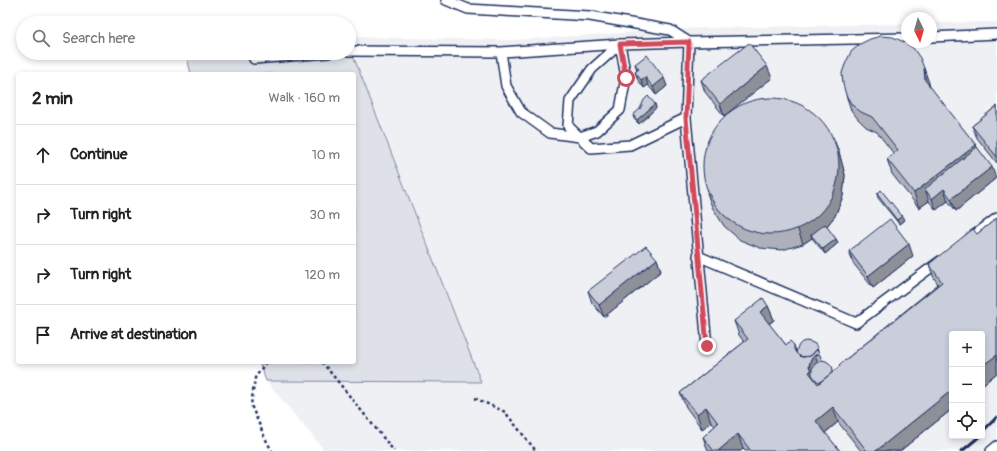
<!DOCTYPE html>
<html lang="en">
<head>
<meta charset="utf-8">
<style>
	:root { --surface:#fff; --page:#f6f6f6; --text:#222; --muted:#767676; --line:#e0e0e0 }
	body { margin:0; font-family:Pangolin,sans-serif; background:var(--page); color:var(--text) }
	.controls { position:absolute; right:12px; bottom:12px; display:grid; overflow:hidden; border-radius:4px; box-shadow:0 2px 6px #0003 }
	.controls button { width:36px; height:36px; display:grid; place-items:center; padding:0; border:0; border-bottom:1px solid var(--line); background:var(--surface); color:var(--text); font:20px sans-serif }
	.compass { position:absolute; left:901px; top:12px; width:36px; height:36px; border-radius:50%; background:var(--surface); box-shadow:0 2px 6px #0003; rotate:175deg }
	.stop { position:absolute; width:12px; height:12px; margin:-9px; border:3px solid #d1495b; border-radius:50%; background:#fff }
	.stop.end { background:#d1495b; border-color:#fff; box-shadow:0 1px 4px #0008 }
	.list { margin:0; padding:0; list-style:none }
	h2 { display:flex; justify-content:space-between; align-items:center; height:52px; margin:0; padding:0 16px; font-size:17px }
	h2 small { font-size:13px; font-weight:400; color:var(--muted) }
	.list li { display:grid; grid-template-columns:26px 1fr auto; gap:12px; align-items:center; box-sizing:border-box; height:60px; padding:0 16px; border-top:1px solid var(--line) }
	.list b { display:block; font-size:15px; white-space:nowrap }
	.list em { font-size:13px; font-style:normal; color:var(--muted) }
	.icon { flex:none; width:22px; height:22px; fill:none; stroke:currentColor; stroke-width:2; stroke-linecap:round; stroke-linejoin:round }
	.map { position:relative; flex:none; width:997px; height:451px; overflow:hidden }
	.search { position:absolute; background:var(--surface); box-shadow:0 2px 6px #0003; left:16px; top:16px; width:340px; height:44px; display:flex; align-items:center; gap:10px; box-sizing:border-box; padding:0 14px; border-radius:22px; color:var(--muted); font-size:15px }
	.panel { position:absolute; background:var(--surface); box-shadow:0 2px 6px #0003; left:16px; top:72px; width:340px; height:292px; border-radius:4px }
	.map>svg:first-child { display:block }
</style>
</head>
<body>
<div class="map">
<svg width="997" height="451" viewBox="0 0 997 451">
	<rect width="100%" height="100%" fill="#fff"/>
	<filter id="ink" filterUnits="userSpaceOnUse"><feTurbulence type="fractalNoise" baseFrequency=".025" numOctaves="2"/><feDisplacementMap in="SourceGraphic" scale="8" xChannelSelector="R" yChannelSelector="G"/><feConvolveMatrix kernelMatrix="1 2 1 2 8 2 1 2 1" color-interpolation-filters="sRGB"/></filter>
	<g filter="url(#ink)">
		<path fill="#eff0f4" fill-rule="evenodd" d="M997 22V451H325L266 381 481 382 349 45V37L511 40 702 28 907 24V42H931V23ZM952 334H982V436H952Z"/>
		<path fill="#dee1e7" stroke="#7c88a2" d="M349 45 481 382 266 381 259 362H354V74H191L186 53H349Z"/>
		<g fill="none" stroke-linecap="round" stroke-linejoin="round">
			<g stroke="#1b2f5e" stroke-width="12">
				<path id="service" d="M446 0 468 9 590 16 670 30 689 42 907 38
					M931 37 997 34
					M349 51 501 52 620 44 626 77 620 110 597 131 580 137 550 133 521 112 506 86 501 52
					M254 59 328 53
					M686 118 630 145 591 148 568 126 570 101 592 69 620 44 689 42 686 118 707 346
					M968 240 997 218
					M698 256 856 323 940 261
					M991 451 997 446"/>
			</g>
			<path stroke="#1b2f5e" stroke-width="2.5" stroke-dasharray="3 3" stroke-linecap="butt" d="M266 362 255 378 251 405 265 438 272 451
				M322 362 394 451
				M475 398 505 412 536 451"/>
			<use href="#service" stroke="#fff" stroke-width="9"/>
			<path stroke="#1b2f5e" stroke-width="3" d="M982 432 997 417
				M962 451 980 436"/>
		</g>
		<path fill="#aeb1bb" stroke="#1b2f5e" d="M635 64 667 86 656 95 648 85 644 88 638 80 635 72 637 70Z
			M772 78 732 109 839 152 845 175 843 196 835 216 826 227 836 239 838 243 825 254 812 238 803 244 782 250 760 248 740 240 724 226 712 207 707 193 730 111 724 116 705 92 701 80Z
			M929 83V86L977 147 996 178 956 211 948 201 936 210 929 201 919 208 892 174 887 159 894 154 877 132 866 127 858 119 851 110 846 95Z
			M655 104 656 108 639 124 634 119 633 115Z
			M997 106V163L977 138 972 126Z
			M877 194 904 220 899 224 878 198Z
			M997 218V373L900 451H861L838 422 825 433 840 451H745L743 449 741 451H708L703 437 715 426 711 422 702 429 686 407 680 393 744 342 739 335 734 321 768 306 774 320 769 324 786 345H794L796 352 806 341 820 355 822 360 834 371 840 366 839 365 938 284 934 278 929 264 977 234Z
			M849 251 913 256 873 288 853 263Z
			M657 259 661 271 604 317 592 303 588 291Z"/>
		<path fill="#8d9099" stroke="#1b2f5e" d="M767 66 772 78 724 116 720 104Z
			M924 68 929 83 930 94 925 80Z
			M645 77 648 85 644 88 641 80Z
			M664 78 667 86 656 95 653 87Z
			M655 104 656 108 639 124 637 120Z
			M833 137 839 152 845 175 843 196 835 216 821 233 811 235 812 238 803 244 798 230Z
			M976 145 981 159 925 189 929 201 919 208 914 193Z
			M992 167 996 178 956 211 951 199Z
			M944 189 948 201 936 210 932 199Z
			M902 216 904 220 899 224 897 220Z
			M836 239 838 243 825 254 823 249Z
			M909 244 913 256 873 288 868 276Z
			M657 259 661 271 604 317 599 305Z
			M768 306 774 320 765 326 760 312Z
			M815 355 821 370 812 375 816 385 809 372 810 362 812 358Z
			M997 355V373L982 385V366Z
			M952 390V409L900 451H876Z
			M706 407 711 422 702 429 697 414Z
			M833 407 838 422 821 436 816 421Z
			M738 434 743 449 741 451H718Z"/>
		<path fill="#caceda" stroke="#1b2f5e" d="M881 36 893 37 904 42 913 48 920 58 924 68 925 80 976 145 914 193 887 159 898 150 872 117 861 112 852 105 846 95 843 84 842 73 846 62 851 52 860 44 870 39Z
			M749 43 767 66 720 104 701 80Z
			M647 55 664 78 653 87 645 77 641 80 635 72 639 69 635 64Z
			M648 96 655 104 637 120 633 115 640 109 644 100Z
			M703 166a68 68 0 1 1 136 0a68 68 0 1 1-136 0Z
			M997 106V157L972 126Z
			M977 147 992 167 951 199 944 189 932 199 925 189Z
			M881 190 902 216 897 220 877 194Z
			M997 218V355L982 366V334H952V390L876 451H867L833 407 816 421 840 451H751L738 434 718 451H714L703 437 718 423 706 407 697 414 680 393 748 339 734 321 763 298 768 306 760 312 786 345 790 341 794 345V349L796 353 799 356 803 357 810 356 814 353 816 349 819 354 815 355 812 358 810 362 809 366 811 371 809 372 818 384 840 366 839 365 942 282 929 264 973 229 977 234Z
			M890 219 909 244 868 276 849 251Z
			M825 224 836 239 823 249 811 235Z
			M646 246 657 259 599 305 588 291Z
			M806 341 811 342 815 344 817 347 818 352 816 349 814 353 810 356 803 357 799 356 796 353 797 349 799 345 802 342Z
			M822 360 826 361 829 363 832 366 833 370V372L820 382H819L816 380 812 375V369L814 365 818 362Z"/>
	</g>
	<g fill="none" stroke-linecap="round" stroke-linejoin="round" filter="url(#ink)">
		<path stroke="#d1495b" stroke-width="5" d="M626 78 620 44 689 42 686 118 707 346"/>
	</g>
</svg>
<div class="controls">
<button>+</button>
<button>−</button>
<button><svg class="icon" aria-label="locate" viewBox="0 0 24 24"><circle cx="12" cy="12" r="6"/><path d="M12 2v4M12 18v4M2 12h4M18 12h4"/></svg></button>
</div>
<svg class="compass" viewBox="-18 -18 36 36"><path d="M0-13l5 13h-10z" fill="#e53935"/><path d="M0 13l5-13h-10z" fill="#767676"/></svg>
<div class="stop" style="left:626px;top:78px"></div>
<div class="stop end" style="left:707px;top:346px"></div>
<div class="search"><svg class="icon" aria-label="search" viewBox="0 0 24 24"><circle cx="10" cy="10" r="6"/><path d="M15 15l6 6"/></svg>Search here</div>
<section class="panel">
<h2>2 min<small>Walk · 160 m</small></h2>
<ul class="list">
<li><svg class="icon" aria-label="ahead" viewBox="0 0 24 24"><path d="M12 20V5M6 11l6-6 6 6"/></svg><div><b>Continue</b></div><em>10 m</em></li>
<li><svg class="icon" aria-label="right" viewBox="0 0 24 24"><path d="M7 20v-9h11M14 6l5 5-5 5"/></svg><div><b>Turn right</b></div><em>30 m</em></li>
<li><svg class="icon" aria-label="right" viewBox="0 0 24 24"><path d="M7 20v-9h11M14 6l5 5-5 5"/></svg><div><b>Turn right</b></div><em>120 m</em></li>
<li><svg class="icon" aria-label="arrive" viewBox="0 0 24 24"><path d="M6 21V4h12l-3 4 3 4H6"/></svg><div><b>Arrive at destination</b></div></li>
</ul>
</section>
</div>
</body>
</html>
